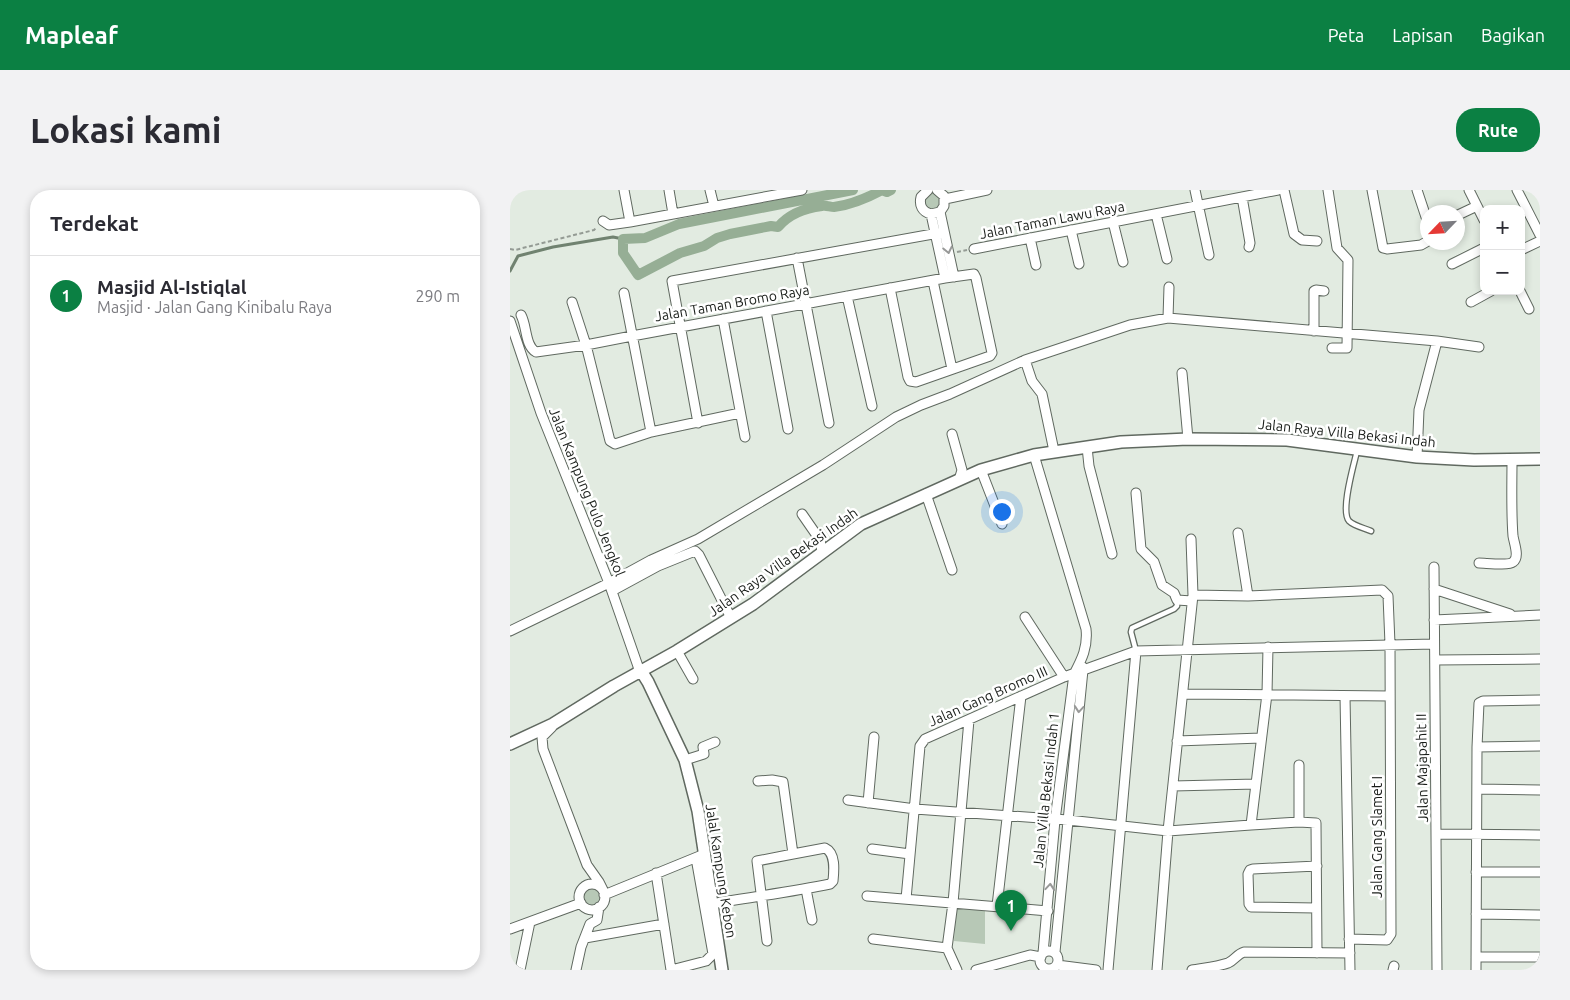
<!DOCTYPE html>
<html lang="id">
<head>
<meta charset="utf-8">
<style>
	:root { --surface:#fff; --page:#f2f2f3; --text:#2b2b33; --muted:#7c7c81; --line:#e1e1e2; --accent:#0b8043 }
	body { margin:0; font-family:Ubuntu,sans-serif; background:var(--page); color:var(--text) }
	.controls { position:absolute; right:15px; top:15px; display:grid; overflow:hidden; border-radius:10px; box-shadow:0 2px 8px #0003 }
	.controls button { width:45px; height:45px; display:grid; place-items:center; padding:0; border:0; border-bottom:1px solid var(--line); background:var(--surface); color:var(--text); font:25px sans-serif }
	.compass { position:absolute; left:910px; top:15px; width:45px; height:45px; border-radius:50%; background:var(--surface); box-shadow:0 2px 8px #0003; rotate:245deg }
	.you { position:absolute; left:491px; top:321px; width:18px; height:18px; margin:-12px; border:4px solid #fff; border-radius:50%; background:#1a73e8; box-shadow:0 0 0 8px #1a73e833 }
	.badge { display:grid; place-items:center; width:32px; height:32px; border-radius:50%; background:var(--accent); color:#fff; font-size:16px; font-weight:700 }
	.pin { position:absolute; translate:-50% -41px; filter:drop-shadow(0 1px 2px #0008) }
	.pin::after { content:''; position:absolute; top:26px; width:18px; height:15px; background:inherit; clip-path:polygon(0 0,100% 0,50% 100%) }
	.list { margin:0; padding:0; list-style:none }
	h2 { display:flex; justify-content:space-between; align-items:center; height:65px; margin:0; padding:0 20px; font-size:21px }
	h2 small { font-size:16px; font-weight:400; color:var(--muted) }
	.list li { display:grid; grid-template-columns:32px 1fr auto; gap:15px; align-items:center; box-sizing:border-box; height:80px; padding:0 20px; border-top:1px solid var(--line) }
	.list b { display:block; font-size:19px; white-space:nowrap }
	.list p { margin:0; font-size:16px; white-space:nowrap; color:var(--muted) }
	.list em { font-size:16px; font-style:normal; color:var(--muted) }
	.map { position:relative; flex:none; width:1030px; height:780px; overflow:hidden; border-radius:20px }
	header { display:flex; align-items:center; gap:30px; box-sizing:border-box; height:70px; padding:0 25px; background:var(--accent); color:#fff }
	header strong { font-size:24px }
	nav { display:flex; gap:28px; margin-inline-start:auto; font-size:18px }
	.intro { display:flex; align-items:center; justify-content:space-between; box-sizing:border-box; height:120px; padding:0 30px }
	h1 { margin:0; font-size:35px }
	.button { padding:12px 22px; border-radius:20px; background:var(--accent); color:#fff; font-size:18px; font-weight:700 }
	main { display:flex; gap:30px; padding:0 30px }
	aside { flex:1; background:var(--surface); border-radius:20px; box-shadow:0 2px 8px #0003 }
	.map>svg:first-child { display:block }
</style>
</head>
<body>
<header>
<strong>Mapleaf</strong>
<nav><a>Peta</a><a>Lapisan</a><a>Bagikan</a></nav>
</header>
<div class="intro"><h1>Lokasi kami</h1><a class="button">Rute</a></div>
<main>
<aside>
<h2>Terdekat<small></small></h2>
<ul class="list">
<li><span class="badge">1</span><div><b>Masjid Al-Istiqlal</b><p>Masjid · Jalan Gang Kinibalu Raya</p></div><em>290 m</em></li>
</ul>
</aside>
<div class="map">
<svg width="1030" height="780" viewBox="0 0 1030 780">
	<rect width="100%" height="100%" fill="#e2ebe1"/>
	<path fill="#b7c8b6" d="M416 0H427L435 12 421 24 410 10Z
		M69 707a12 12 0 1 1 24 0a12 12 0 1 1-24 0Z
		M446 716 475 720V754L444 751Z"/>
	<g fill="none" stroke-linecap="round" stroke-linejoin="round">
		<path stroke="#708270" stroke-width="3" d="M0 81 8 66 43 57 103 47 113 49V63L121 74"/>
		<path stroke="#96ae95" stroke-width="10" d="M343 0 169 34 135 48 113 49V63L128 85 170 63 194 56 207 48 220 44 261 36 268 37C279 24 295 18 312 16 316 15 320 17 324 17 340 15 357 8 372 0L377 2 381 0"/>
		<g stroke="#606960" stroke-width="7">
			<path id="lane" d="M847 261C844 274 830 321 839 331 844 336 854 338 861 341
				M626 461 621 442 622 438 664 419 667 416V410"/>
		</g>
		<g stroke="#606960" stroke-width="11">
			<path id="street" d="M114 0 120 32
				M159 0 163 24
				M200 0 204 16
				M418 0 411 7C409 15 412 22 421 24L430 22 434 16V6L427 0
				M685 0 699 65
				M774 0 784 44 792 50 807 51
				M818 0 827 58 838 70 837 158H822
				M862 0 873 58 877 59 911 55 918 51
				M907 0 918 33
				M959 0 974 30
				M1007 0 1030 45
				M732 7 740 53 739 57
				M435 9 477 0
				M430 22 444 87
				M421 24 435 88
				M646 24 657 69
				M948 25 967 16
				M93 31 99 35 120 32 292 0
				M603 32 613 72
				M561 40 569 74
				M520 48 526 75
				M464 59 768 0
				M1011 60 1030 51
				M287 68 319 233
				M942 74 974 58
				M423 91 442 179
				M1010 101 1019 119
				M114 103 141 242
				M337 106 362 216
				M62 112 76 155 100 251 105 254 141 242 230 223
				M961 112 981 101
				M256 121 278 239
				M11 125C17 136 15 156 26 162L76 155 122 146 435 88 464 84 466 88 482 163 480 166 406 192 400 191 398 187 380 98
				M658 128 659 97
				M213 129 235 247
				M0 131 31 223 99 393 130 482
				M804 141V101L806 100 814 101
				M515 170 522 191 532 204 544 261
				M672 183 678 249
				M188 233 162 91 434 42
				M442 244 452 280 449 290
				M577 257 579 276 602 364
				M524 265 576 439C578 457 572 469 564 484L545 630 533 763
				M907 267 909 220 927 151
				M471 280 492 334
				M626 303 631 359 644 372 652 395 664 403 667 410 682 411
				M416 304 442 380
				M292 324 310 350 312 362
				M728 343 738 406
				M969 373C976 373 998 376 1003 372 1010 367 1004 353 1003 346 1001 321 1002 295 1002 269
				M924 377 927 780
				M924 399 1000 424
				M102 401 148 376 185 361 189 365 221 428
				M683 405 738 406 872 400 878 406 880 454 881 744 877 750 839 749
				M515 427 554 487
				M924 430 1030 425
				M0 441 99 393 141 370 188 349 313 275 386 227 411 215 440 204 515 170 620 135 658 128 927 151 969 157
				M167 461 183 489
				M925 470 1030 469
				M673 504 880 506
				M835 506 840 780
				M42 537 32 547 33 559 77 675 89 692 94 702
				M667 551 751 548
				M967 557 1030 556
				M175 570 194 564 193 557 205 552
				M789 575V632
				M663 596 746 594
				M967 599 1030 600
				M338 610 405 619 558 630 658 641 741 635 757 504 758 457
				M358 613 364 547
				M741 635 789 632 806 633 807 763
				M927 644 1030 645
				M362 659 400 664
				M966 682H1030
				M146 683 161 780
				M69 707a13 13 0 1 1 26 0a13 13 0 1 1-26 0Z
				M296 699 302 730
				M94 705 192 665
				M357 706 538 721
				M396 709 410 556 415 549 554 487 626 461 924 454
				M201 714C241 707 281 702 320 694L323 691C324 681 326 663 315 658L283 664 273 592 262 590 248 591
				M487 716 511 506
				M806 718 741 717 739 714 738 684 740 680 743 679 807 676
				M966 724 1030 725
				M0 739 71 713
				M75 748 154 734
				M363 749 437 758
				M257 751 247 671 283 664
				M530 770a9 9 0 1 1 18 0a9 9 0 1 1-18 0Z
				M545 762 573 480 572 476
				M966 767H1030
				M547 775 586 780
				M10 780 20 732
				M66 780 71 757 80 734 87 730 89 717
				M161 780 196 771 203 764 186 668
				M447 780 437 758 443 713 459 530
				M466 780 520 765 531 767
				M598 780 626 461
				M647 780 658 641 683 405 681 349
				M682 780C693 778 706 777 718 773 725 770 727 764 734 762L840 763
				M883 780 884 776
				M966 780 967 557 969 513 973 511 1030 510"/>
		</g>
		<g stroke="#606960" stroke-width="14">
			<path id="secondary" d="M127 483 133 484 138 492 175 570 188 621 212 780
				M0 554 43 534 104 496 167 461 243 414 351 334 471 280 524 265 611 252 678 249 777 250 907 267 964 270 1030 269"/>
		</g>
		<path stroke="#949b94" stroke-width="2" stroke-dasharray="4 2.5" stroke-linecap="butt" d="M0 59 5 60 84 40 86 38
			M447 62 457 60"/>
		<use href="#lane" stroke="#fff" stroke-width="4.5"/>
		<use href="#street" stroke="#fff" stroke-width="9"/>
		<use href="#secondary" stroke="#fff" stroke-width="11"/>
	</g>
	<defs><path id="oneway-chevron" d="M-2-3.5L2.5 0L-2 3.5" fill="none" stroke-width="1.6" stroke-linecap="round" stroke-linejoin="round" transform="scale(1.25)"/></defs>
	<g stroke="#989998">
		<use href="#oneway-chevron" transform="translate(438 60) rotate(78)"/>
		<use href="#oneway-chevron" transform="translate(569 519) rotate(95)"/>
		<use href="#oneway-chevron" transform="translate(540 697) rotate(-85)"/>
	</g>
	<g text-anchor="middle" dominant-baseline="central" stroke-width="5" stroke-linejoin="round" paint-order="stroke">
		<g font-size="14" fill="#191d19" stroke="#fff">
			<text transform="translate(542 30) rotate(-11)">Jalan Taman Lawu Raya</text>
			<text transform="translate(222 113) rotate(-10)">Jalan Taman Bromo Raya</text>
			<text transform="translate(837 243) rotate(6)">Jalan Raya Villa Bekasi Indah</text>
			<text transform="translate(77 302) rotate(68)">Jalan Kampung Pulo Jengkol</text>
			<text transform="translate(273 372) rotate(-35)">Jalan Raya Villa Bekasi Indah</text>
			<text transform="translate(478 506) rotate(-24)">Jalan Gang Bromo III</text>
			<text transform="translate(912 578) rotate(-91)">Jalan Majapahit II</text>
			<text transform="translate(536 600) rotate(-84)">Jalan Villa Bekasi Indah 1</text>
			<text transform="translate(867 647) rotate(-90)">Jalan Gang Slamet I</text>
			<text transform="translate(211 681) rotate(81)">Jalal Kampung Kebon</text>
		</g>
	</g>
</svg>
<div class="controls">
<button>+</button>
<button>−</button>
</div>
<svg class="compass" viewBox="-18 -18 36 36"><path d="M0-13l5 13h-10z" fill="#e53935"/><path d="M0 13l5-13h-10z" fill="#7c7c81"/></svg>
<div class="you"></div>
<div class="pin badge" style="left:501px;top:741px">1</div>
</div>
</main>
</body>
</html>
